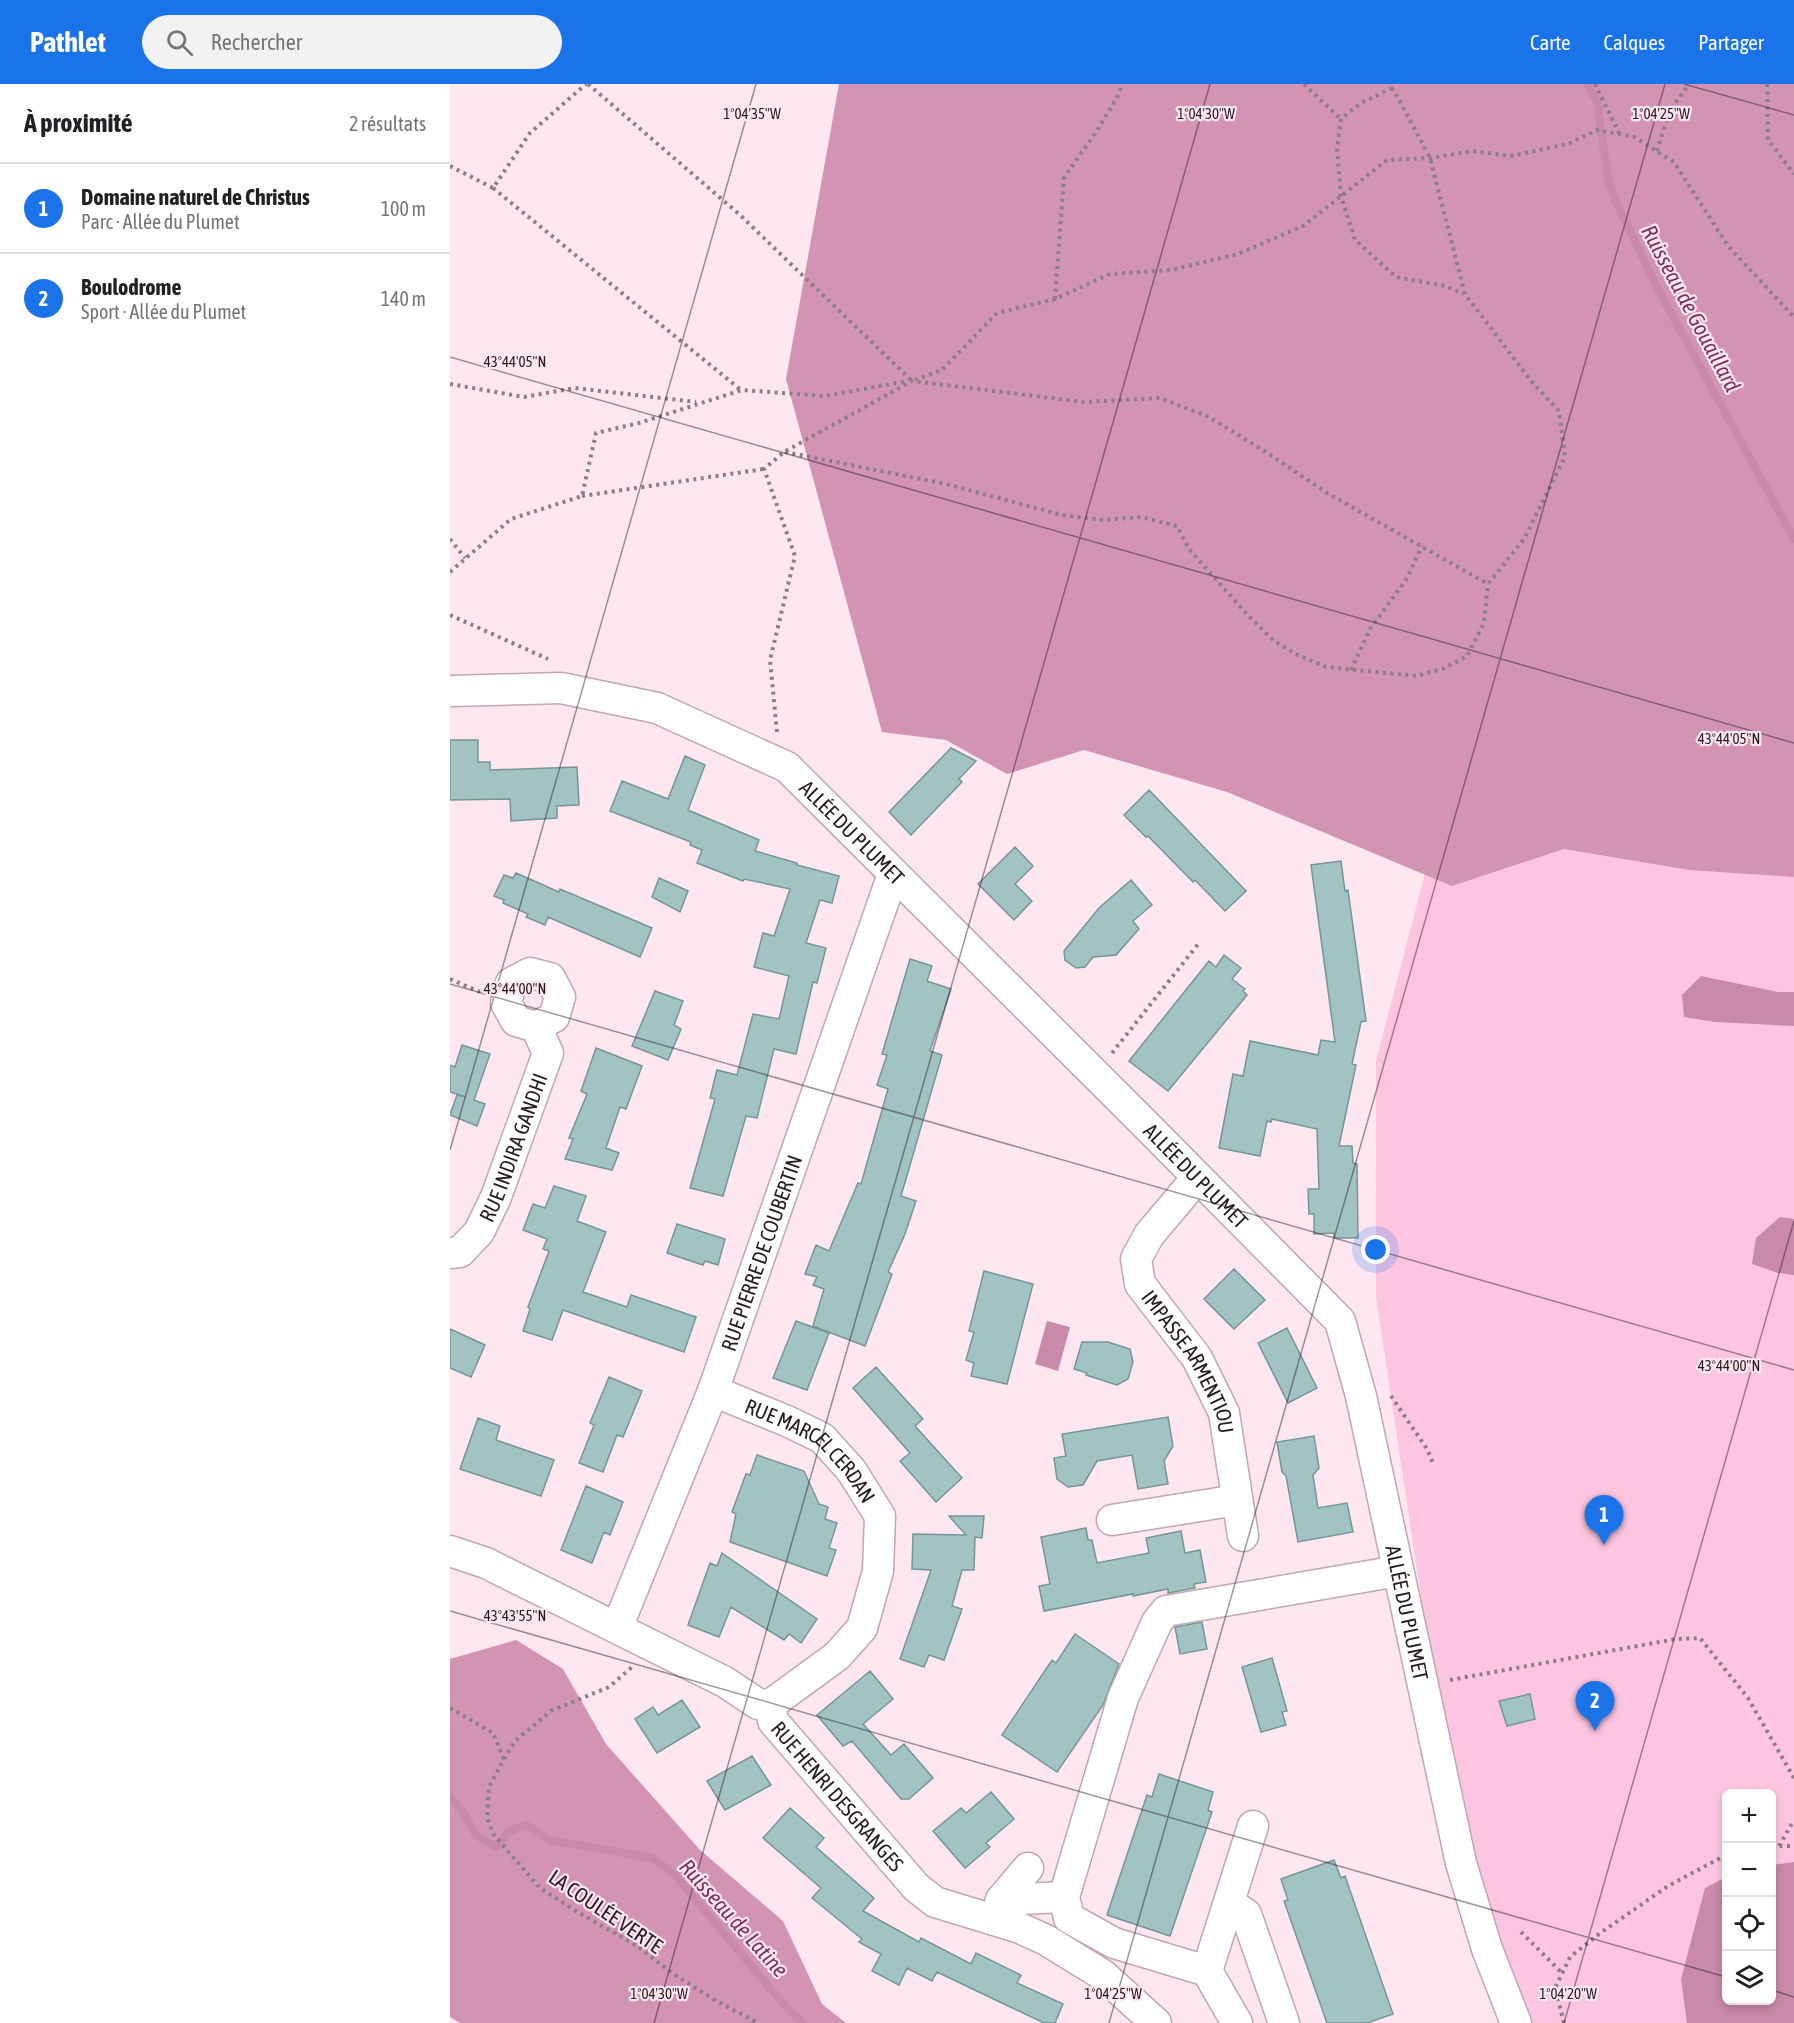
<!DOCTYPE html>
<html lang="fr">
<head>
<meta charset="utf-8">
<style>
	:root { --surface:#fff; --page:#f2f2f2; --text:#202124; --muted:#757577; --line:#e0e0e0; --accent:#1a73e8 }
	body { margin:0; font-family:"Asap Condensed",sans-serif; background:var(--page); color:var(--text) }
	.controls { position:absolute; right:18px; bottom:18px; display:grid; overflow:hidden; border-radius:9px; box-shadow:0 3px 9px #0003 }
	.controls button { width:54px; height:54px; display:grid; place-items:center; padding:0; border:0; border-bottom:2px solid var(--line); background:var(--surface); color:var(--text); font:30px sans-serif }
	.you { position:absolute; left:926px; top:1166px; width:21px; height:21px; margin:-15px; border:4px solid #fff; border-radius:50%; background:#1a73e8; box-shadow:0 0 0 9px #1a73e833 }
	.badge { display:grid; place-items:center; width:39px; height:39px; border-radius:50%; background:var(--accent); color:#fff; font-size:20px; font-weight:700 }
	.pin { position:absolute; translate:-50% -50px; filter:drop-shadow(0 2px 3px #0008) }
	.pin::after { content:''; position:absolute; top:32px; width:21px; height:18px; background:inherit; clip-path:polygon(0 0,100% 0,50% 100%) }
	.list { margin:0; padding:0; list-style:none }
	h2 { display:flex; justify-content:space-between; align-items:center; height:78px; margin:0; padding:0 24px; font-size:26px }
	h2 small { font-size:20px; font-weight:400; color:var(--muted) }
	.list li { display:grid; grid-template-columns:39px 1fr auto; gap:18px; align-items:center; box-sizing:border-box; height:90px; padding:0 24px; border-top:2px solid var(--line) }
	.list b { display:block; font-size:22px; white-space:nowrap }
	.list p { margin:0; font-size:20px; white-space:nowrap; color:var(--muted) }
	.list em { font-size:20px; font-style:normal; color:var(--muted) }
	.icon { flex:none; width:33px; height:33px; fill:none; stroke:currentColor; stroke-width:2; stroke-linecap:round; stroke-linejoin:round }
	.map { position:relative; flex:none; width:1344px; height:1939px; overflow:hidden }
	header { display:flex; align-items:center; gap:36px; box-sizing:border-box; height:84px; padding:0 30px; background:var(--accent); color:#fff }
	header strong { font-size:28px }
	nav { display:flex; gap:33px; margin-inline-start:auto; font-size:21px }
	.search { width:420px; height:54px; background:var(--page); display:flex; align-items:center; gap:15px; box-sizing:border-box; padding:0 21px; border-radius:33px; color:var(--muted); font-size:22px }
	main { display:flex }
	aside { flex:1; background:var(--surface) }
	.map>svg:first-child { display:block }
</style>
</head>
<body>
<header>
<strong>Pathlet</strong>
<div class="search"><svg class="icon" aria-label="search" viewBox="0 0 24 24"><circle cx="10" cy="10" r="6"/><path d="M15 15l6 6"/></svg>Rechercher</div>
<nav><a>Carte</a><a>Calques</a><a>Partager</a></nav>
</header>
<main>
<aside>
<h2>À proximité<small>2 résultats</small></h2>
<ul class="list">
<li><span class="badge">1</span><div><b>Domaine naturel de Christus</b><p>Parc · Allée du Plumet</p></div><em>100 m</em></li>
<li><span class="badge">2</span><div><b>Boulodrome</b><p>Sport · Allée du Plumet</p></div><em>140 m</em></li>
</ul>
</aside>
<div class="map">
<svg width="1344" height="1939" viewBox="0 0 1344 1939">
	<rect width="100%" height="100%" fill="#fee7f1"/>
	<path fill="#fec5e0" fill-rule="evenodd" d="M994 717 1344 755V1939H1070L1011 1779 926 1213V977ZM1276 1710H1322V1916H1276Z"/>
	<path fill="#d393b3" d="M389 0H1344V793L1239 786 1114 765 1002 802 777 708 634 666 557 690 496 656 432 648 336 295Z
		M66 1556 113 1585 156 1660 250 1766 333 1837 372 1920 396 1939H10L0 1933V1575Z"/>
	<path fill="#c989a9" d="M1251 892 1328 908H1344V942L1265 938 1234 933 1232 911Z
		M1330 1133 1344 1135V1191L1328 1189 1302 1180 1306 1154Z
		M597 1237 620 1243 608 1287 585 1280Z
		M1344 1778V1939H1237L1231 1895 1255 1804 1276 1793V1916H1322V1781Z"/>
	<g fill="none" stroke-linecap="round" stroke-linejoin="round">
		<path stroke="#c989a9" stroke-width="8" d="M1137 0 1147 17 1158 95 1165 116 1208 205 1344 455
			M0 1712 15 1732 26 1751 46 1763 59 1747 77 1741 98 1756 202 1774 223 1789 337 1924 353 1939"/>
	</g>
	<path fill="#a2c3c3" stroke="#769696" stroke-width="1.5" d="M0 656H28V678H40V686L127 683 129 721 107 722V734L61 737 60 715 0 716Z
		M501 664 526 677 509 695 512 698 461 751 439 728Z
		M235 672 255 681 238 726 309 756 305 767 347 779V781L389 792 382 819 370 816 356 859 376 864 367 899 363 898 346 970 324 965 307 1034 296 1032 273 1112 240 1104 265 1015 260 1014 267 986 287 991 303 930 329 935 339 892 304 883 313 849 324 852 340 805 294 795 293 797 247 779 252 766 240 761 241 758 160 727 172 697 218 715Z
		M699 706 796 807 775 827 745 796 743 798 698 752 696 753 674 731Z
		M565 763 583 782 565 800 582 817 564 836 528 800Z
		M891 777 895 807 898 806 916 937 911 938 902 980 906 981 889 1062H902L903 1079 907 1080 908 1154H884V1149L864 1150V1130H859L858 1105H869L867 1045 822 1035 821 1038 817 1037 810 1072 769 1064 783 990 793 992 800 957 868 971 871 956 885 958 861 781Z
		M66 789 109 808 110 805 202 844 190 873 98 833 95 841 76 833 78 830 53 819 54 816 44 812 54 791 63 794Z
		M209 794 238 807 230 828 202 813Z
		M681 796 702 821 683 837 689 845 666 871 643 873 635 883 626 884 615 876 614 867 649 824Z
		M774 871 791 884 782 895 795 905 793 907 797 911 718 1007 679 977 759 877 766 883Z
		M460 875 482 882 477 897 501 905 480 967 492 971 451 1112 466 1117 455 1150 438 1188 442 1190 415 1262 363 1242 374 1205 363 1201 367 1193 355 1190 366 1161 379 1167 408 1099 411 1100 438 1005 427 1001 437 971 432 970Z
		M205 907 233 917 224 941 231 945 218 976 182 962Z
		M12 961 40 970 24 1016 35 1020 27 1042 0 1031 7 1011 16 1013 0 1008V981L5 983Z
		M146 964 192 982 176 1025 170 1023 156 1064 169 1069 162 1086 115 1075 123 1055 119 1054 137 1010 131 1007Z
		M104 1102 136 1112 127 1137 156 1148 133 1208 177 1223 181 1211 246 1233 234 1268 113 1226 102 1256 73 1247 80 1225 78 1223 99 1167 93 1165 97 1155 73 1146 83 1120 95 1124Z
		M227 1140 275 1155 268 1181 255 1177 253 1181 217 1169Z
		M784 1185 815 1216 784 1245 754 1215Z
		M534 1187 583 1200 557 1300 521 1292 524 1279 516 1276 524 1248 519 1247Z
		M346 1237 379 1249 357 1306 323 1294Z
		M837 1244 867 1304 838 1319 808 1259Z
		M0 1245 35 1261 21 1293 0 1284Z
		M632 1258H658L680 1265 683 1278 678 1295 667 1301 636 1291 637 1289 624 1285Z
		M426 1283 473 1335 465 1342 512 1394 486 1418 450 1377 460 1369 403 1304Z
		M159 1293 192 1307 173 1353 167 1351 153 1388 129 1379 144 1341 140 1339Z
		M718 1333 723 1362 714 1377 718 1400 688 1405 682 1371 647 1377 633 1401 618 1403 607 1395 604 1374 616 1372 612 1350Z
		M28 1334 50 1342 46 1356 104 1376 91 1412 10 1385Z
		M864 1352 869 1384 863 1391 868 1424 897 1419 903 1448 848 1458 836 1392 832 1388 827 1358Z
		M307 1371 354 1387 369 1420 378 1423 375 1435 387 1439 379 1464 386 1466 377 1492 280 1458 286 1430 282 1428 296 1390 300 1391Z
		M136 1402 173 1418 160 1451 154 1448 142 1479 111 1466Z
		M499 1432H534L532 1454 525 1453 524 1486H512L502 1522 512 1525 494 1576 479 1571 474 1583 450 1575 481 1486 462 1485 463 1450 516 1451Z
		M636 1444 638 1456H642L647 1479 699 1469 696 1454 731 1447 735 1469 750 1466 756 1498 744 1500 745 1504 718 1509V1505L683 1512V1510L594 1527 589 1502 600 1500 591 1453Z
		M272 1469 367 1535 351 1559 339 1550 334 1556 281 1523 269 1553 238 1541 260 1479 267 1482Z
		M752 1538 757 1565 730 1570 725 1543Z
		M625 1550 669 1580 653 1621 607 1688 552 1651 602 1576 606 1579Z
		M822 1574 837 1627 832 1628 836 1641 811 1648 792 1583Z
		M420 1587 443 1615 413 1640 441 1671 454 1660 483 1694 459 1715H451L402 1657 393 1662 367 1631Z
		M1080 1610 1085 1635 1057 1642 1049 1617Z
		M232 1616 250 1643 207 1669 185 1635 203 1623 208 1631Z
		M302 1672 321 1701 275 1726 257 1697Z
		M709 1690 763 1708 758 1726 762 1728 720 1852 657 1831 697 1711 702 1713Z
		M541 1708 564 1735 536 1759 540 1763 515 1784 483 1747 511 1724 516 1729Z
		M340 1724 374 1754 366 1763 424 1814 413 1827 469 1858 471 1854 521 1880 526 1869 571 1891 567 1899 613 1920 605 1939H594L487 1888 482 1897 457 1884 449 1901 422 1887 431 1870 409 1858 412 1855 362 1814 371 1804 313 1754Z
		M884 1776 891 1794 895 1792 943 1930 917 1939H877L834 1817 838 1816 831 1795Z"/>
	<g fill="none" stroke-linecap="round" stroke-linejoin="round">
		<g stroke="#c1a6b3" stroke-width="33">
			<g id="minor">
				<path id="s1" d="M0 607 111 604 207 624 337 683 697 1042 890 1237 911 1312 1011 1779 1037 1865 1066 1939"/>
				<path id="s2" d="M747 1094 699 1151 686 1175 690 1200 747 1274 774 1329 793 1452"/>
				<path id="s3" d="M0 1169 10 1168 29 1148 46 1113 98 969 86 943 66 937 56 919 61 899 80 889 100 894 110 913 104 933 86 943"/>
				<path id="s4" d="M263 1307 337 1337 372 1354 401 1386 430 1432 428 1487 412 1544 387 1572 320 1621"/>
				<path d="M662 1436 787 1416"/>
				<path id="s5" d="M0 1467 36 1479 275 1598 308 1620 320 1621 323 1637 466 1803 485 1818 570 1844 596 1856 653 1891 706 1939"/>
				<path id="s6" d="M167 1544 263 1307 443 790"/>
				<path d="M551 1816 614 1813"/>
				<path d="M779 1819 796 1830 834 1939"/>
				<path d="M545 1836 551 1816 578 1784"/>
				<path d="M757 1887 803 1742"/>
				<path d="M787 1939 757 1887 664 1859 619 1834 614 1813 673 1614 707 1538 716 1527 948 1487"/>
			</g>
		</g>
		<path stroke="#8d7d84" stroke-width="4" stroke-dasharray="3 4.5" stroke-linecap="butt" d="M138 0 289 130 462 297
			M854 0 891 35
			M1145 0 1169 49
			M1317 0 1318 56 1344 90
			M942 4 911 19 891 35 887 65 891 112 905 156 946 193 995 202 1014 210
			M1207 67 1219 28 1239 0
			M0 82 43 104 80 49 136 0
			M43 104 291 306
			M605 215 614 94 648 45 668 12 672 0
			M465 296 492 286 547 229 605 215 660 190 721 186 788 170 853 142 937 76 980 74 1023 67 1061 72 1118 60 1147 46 1184 53 1224 78 1278 162 1344 233
			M0 300 74 313 125 304 246 318
			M335 368 496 400 612 431 653 436 691 433 727 442 739 465 793 526 824 557 846 570 876 583 967 592 995 584 1017 572 1034 539 1038 500
			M132 412 314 385
			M0 455 15 474
			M0 488 61 435 132 412 146 349 189 339 292 306 374 312 458 297
			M0 531 98 575
			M901 586 920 545 956 496 972 462
			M327 648 320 576 345 472 314 385 334 368 462 297 634 318 710 314 759 333 819 370 877 409 1038 500 1074 455 1115 373 1109 327 1081 297 1015 210 980 74 947 12 939 0
			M0 895 30 908
			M662 969 749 859
			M941 1312 977 1365 983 1379
			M1000 1596 1226 1555 1250 1554 1298 1614 1344 1694
			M0 1624 43 1649 54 1675 39 1703 37 1734 44 1751 90 1804 126 1827 187 1862 222 1889 263 1915 308 1939
			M54 1675 65 1657 101 1627 159 1603 182 1583
			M1322 1762H1344
			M1329 1762 1344 1736
			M1071 1848 1112 1889
			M1114 1939 1105 1904 1120 1873 1149 1850 1218 1802 1276 1771"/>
		<use href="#minor" stroke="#fff" stroke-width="30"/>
	</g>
	<path fill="none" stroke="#261c20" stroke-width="1.5" stroke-opacity="0.45" d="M1234 0 1344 31M0 273 1344 659M0 900 1344 1286M0 1066 306 0M0 1527 1276 1893M1322 1906 1344 1913M204 1939 760 0M659 1939 1215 0M1114 1939 1344 1137"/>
	<g text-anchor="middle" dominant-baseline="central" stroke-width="4.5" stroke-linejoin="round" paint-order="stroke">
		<g font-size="21" fill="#261c20" stroke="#fee7f1">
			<text stroke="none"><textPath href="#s1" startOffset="444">ALLÉE DU PLUMET</textPath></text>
			<text stroke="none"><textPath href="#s3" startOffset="129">RUE INDIRA GANDHI</textPath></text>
			<text stroke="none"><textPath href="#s1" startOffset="930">ALLÉE DU PLUMET</textPath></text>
			<text stroke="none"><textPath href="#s6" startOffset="402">RUE PIERRE DE COUBERTIN</textPath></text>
			<text stroke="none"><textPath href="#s2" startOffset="220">IMPASSE ARMENTIOU</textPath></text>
			<text stroke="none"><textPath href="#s4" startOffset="117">RUE MARCEL CERDAN</textPath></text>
			<text stroke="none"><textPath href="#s1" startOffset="1434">ALLÉE DU PLUMET</textPath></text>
			<text stroke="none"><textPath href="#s5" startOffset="472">RUE HENRI DESGRANGES</textPath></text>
			<text transform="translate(156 1827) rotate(34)">LA COULÉE VERTE</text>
		</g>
		<g font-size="22" font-style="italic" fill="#7c305b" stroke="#fee7f1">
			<text transform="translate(1241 224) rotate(62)">Ruisseau de Gouaillard</text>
			<text transform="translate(284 1834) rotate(48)">Ruisseau de Latine</text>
		</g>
	</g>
	<g font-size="15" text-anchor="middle" fill="#261c20" stroke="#fee7f1" stroke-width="4.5" stroke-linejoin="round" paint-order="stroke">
		<text x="302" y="35">1°04'35"W</text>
		<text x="756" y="35">1°04'30"W</text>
		<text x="1211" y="35">1°04'25"W</text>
		<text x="65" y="283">43°44'05"N</text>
		<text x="1279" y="660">43°44'05"N</text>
		<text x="65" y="910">43°44'00"N</text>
		<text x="1279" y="1287">43°44'00"N</text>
		<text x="65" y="1537">43°43'55"N</text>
		<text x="209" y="1915">1°04'30"W</text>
		<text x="663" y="1915">1°04'25"W</text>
		<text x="1118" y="1915">1°04'20"W</text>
	</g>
</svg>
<div class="controls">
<button>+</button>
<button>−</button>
<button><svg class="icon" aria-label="locate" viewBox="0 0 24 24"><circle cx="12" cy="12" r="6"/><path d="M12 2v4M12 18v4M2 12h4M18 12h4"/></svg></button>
<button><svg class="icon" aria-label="layers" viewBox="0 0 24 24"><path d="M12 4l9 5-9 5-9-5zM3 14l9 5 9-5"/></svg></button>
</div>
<div class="you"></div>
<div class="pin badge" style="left:1154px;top:1461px">1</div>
<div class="pin badge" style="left:1145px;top:1647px">2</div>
</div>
</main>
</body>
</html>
